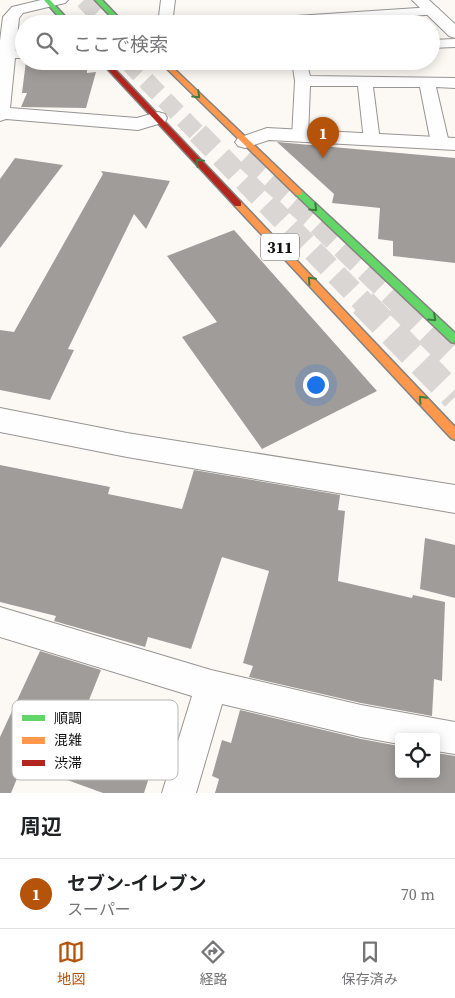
<!DOCTYPE html>
<html lang="ja">
<head>
<meta charset="utf-8">
<style>
	:root { --surface:#fff; --page:#f2f2f2; --text:#202124; --muted:#757577; --line:#e0e0e0; --accent:#b45309 }
	body { margin:0; font-family:"Source Serif 4","Noto Sans JP",serif; background:var(--page); color:var(--text) }
	.controls { position:absolute; right:15px; bottom:15px; display:grid; overflow:hidden; border-radius:5px; box-shadow:0 2px 12px #0003 }
	.controls button { width:45px; height:45px; display:grid; place-items:center; padding:0; border:0; border-bottom:1px solid var(--line); background:var(--surface); color:var(--text); font:25px sans-serif }
	.you { position:absolute; left:315px; top:384px; width:18px; height:18px; margin:-12px; border:4px solid #fff; border-radius:50%; background:#1a73e8; box-shadow:0 0 0 8px #1a73e833 }
	.badge { display:grid; place-items:center; width:32px; height:32px; border-radius:50%; background:var(--accent); color:#fff; font-size:16px; font-weight:700 }
	.pin { position:absolute; translate:-50% -41px; filter:drop-shadow(0 1px 2px #0008) }
	.pin::after { content:''; position:absolute; top:26px; width:18px; height:15px; background:inherit; clip-path:polygon(0 0,100% 0,50% 100%) }
	.list { margin:0; padding:0; list-style:none }
	h2 { display:flex; justify-content:space-between; align-items:center; height:65px; margin:0; padding:0 20px; font-size:21px }
	h2 small { font-size:16px; font-weight:400; color:var(--muted) }
	.list li { display:grid; grid-template-columns:32px 1fr auto; gap:15px; align-items:center; box-sizing:border-box; height:70px; padding:0 20px; border-top:1px solid var(--line) }
	.list b { display:block; font-size:19px; white-space:nowrap }
	.list p { margin:0; font-size:16px; white-space:nowrap; color:var(--muted) }
	.list em { font-size:16px; font-style:normal; color:var(--muted) }
	.icon { flex:none; width:28px; height:28px; fill:none; stroke:currentColor; stroke-width:2; stroke-linecap:round; stroke-linejoin:round }
	.map { position:relative; flex:none; width:455px; height:793px; overflow:hidden }
	.search { position:absolute; background:var(--surface); box-shadow:0 2px 12px #0003; left:15px; right:15px; top:15px; height:55px; display:flex; align-items:center; gap:12px; box-sizing:border-box; padding:0 18px; border-radius:28px; color:var(--muted); font-size:19px }
	.sheet { height:135px; background:var(--surface) }
	nav { display:flex; justify-content:space-around; align-items:center; box-sizing:border-box; height:70px; border-top:1px solid var(--line); background:var(--surface); font-size:14px; color:var(--muted) }
	nav a { display:grid; justify-items:center; gap:2px }
	nav .on { color:var(--accent) }
	.map>svg:first-child { display:block }
</style>
</head>
<body>
<div class="map">
<svg width="455" height="793" viewBox="0 0 455 793">
	<rect width="100%" height="100%" fill="#fcf9f5"/>
	<path fill="#a09c9a" d="M26 61 81 63V66H87V73L96 72 86 108 21 107 27 93H22Z
		M277 142 455 158V263L393 256V241L378 239 380 208 332 203 334 194Z
		M15 158 63 165 0 248V179Z
		M101 171 170 181 146 229 134 214 68 349 74 350 50 400 0 390V330L14 332 103 174Z
		M234 230 377 391 262 449 182 337 217 322 167 256Z
		M0 465 110 487 108 494 182 509 194 470 340 495 338 510 345 511 338 581 412 598 413 595 445 602 442 681 434 679 432 716 361 703 249 677 253 666 243 663 269 571 222 557 191 649 148 637 145 647 54 621 56 616 0 602Z
		M425 538 455 545V598L420 589Z
		M40 651 101 670 89 700 103 705 95 725 159 747 144 793H103L23 764 11 793H0V737Z
		M240 710 361 739 399 746V774H436V753L455 756V793H215L219 779 212 776 222 740 231 743Z"/>
	<g fill="none" stroke-linecap="round" stroke-linejoin="round">
		<path stroke="#d9d6d3" stroke-width="18" stroke-dasharray="18 9" stroke-linecap="butt" d="M84 0 107 24
			M127 61 199 135"/>
		<path stroke="#d9d6d3" stroke-width="22" stroke-dasharray="22 11" stroke-linecap="butt" d="M198 133 365 304
			M245 158 317 223 400 304"/>
		<path stroke="#d9d6d3" stroke-width="28" stroke-dasharray="28 14" stroke-linecap="butt" d="M363 303 455 397
			M398 303 455 359"/>
		<g stroke="#969593" stroke-width="2">
			<path id="lane" d="M161 0H175L172 24H158Z
				M433 7 438 8 440 11 438 14 303 24H230L237 20Z
				M455 39V47L431 48V40Z
				M24 50V58H3L1 55 3 52Z
				M292 61H306L310 76 455 78V88L436 87 449 143 446 147H434L431 143 420 87H373L380 141 378 145H366L364 141 358 86H310L308 137 306 141H294L292 137 295 81Z
				M0 607 211 670 361 705 455 722V754L436 751V737H399V744L361 737 222 704 196 793H162L192 696 0 637Z"/>
		</g>
		<g stroke="#969593" stroke-width="2">
			<path id="street" d="M41 0H68L65 3 23 13 19 18 10 108 137 118 158 112 165 114 167 118 165 122 138 130 6 119 0 121V41L3 17 12 7Z
				M412 0H429L455 24V38L449 36Z
				M267 128 455 138V150L269 140 245 148 238 146 235 142 238 138Z
				M0 408 127 433 455 485V513L127 457 0 432Z"/>
		</g>
		<g stroke="#848280" stroke-width="3">
			<path id="fast" d="M44 0H50L72 24H65Z
				M95 0H102L125 24H118Z
				M299 190 302 191 455 333V343L451 342 296 195 295 193Z"/>
		</g>
		<g stroke="#848280" stroke-width="3">
			<path id="slow" d="M159 61H166L302 191V195H296Z
				M238 201 241 202 455 427V440L451 438 235 206V202Z"/>
		</g>
		<g stroke="#848280" stroke-width="3">
			<path id="jam" d="M100 61H107L241 202V206H235Z"/>
		</g>
		<use href="#lane" fill="#fffefe" fill-rule="evenodd"/>
		<use href="#street" fill="#fffefe" fill-rule="evenodd"/>
		<use href="#fast" fill="#63d668" fill-rule="evenodd"/>
		<use href="#slow" fill="#ff974d" fill-rule="evenodd"/>
		<use href="#jam" fill="#b3261e" fill-rule="evenodd"/>
	</g>
	<defs><path id="oneway-chevron" d="M-2-3.5L2.5 0L-2 3.5" fill="none" stroke-width="1.6" stroke-linecap="round" stroke-linejoin="round" transform="scale(1.25)"/></defs>
	<g stroke="#3e7d40">
		<use href="#oneway-chevron" transform="translate(197 95) rotate(44)"/>
		<use href="#oneway-chevron" transform="translate(199 162) rotate(-133)"/>
		<use href="#oneway-chevron" transform="translate(314 208) rotate(44)"/>
		<use href="#oneway-chevron" transform="translate(311 280) rotate(-133)"/>
		<use href="#oneway-chevron" transform="translate(433 318) rotate(43)"/>
		<use href="#oneway-chevron" transform="translate(422 399) rotate(-133)"/>
	</g>
	<g text-anchor="middle" dominant-baseline="central" stroke-width="5" stroke-linejoin="round" paint-order="stroke">
		<rect fill="#fff" stroke="#585858" stroke-width="1" x="261" y="233.5" width="38" height="27" rx="4"/>
		<g font-size="16" font-weight="bold" fill="#101010">
			<text x="280" y="247">311</text>
		</g>
	</g>
	<rect x="12" y="700" width="166" height="80" rx="8" fill="#fff" stroke="#b7b7b7" stroke-width="1"/>
	<rect x="22" y="715" width="23" height="6" fill="#63d668"/>
	<rect x="22" y="737" width="23" height="7" fill="#ff974d"/>
	<rect x="22" y="760" width="23" height="6" fill="#b3261e"/>
	<g font-size="14" fill="#101010">
		<text x="54" y="723">順調</text>
		<text x="54" y="745">混雑</text>
		<text x="54" y="768">渋滞</text>
	</g>
</svg>
<div class="controls">
<button><svg class="icon" aria-label="locate" viewBox="0 0 24 24"><circle cx="12" cy="12" r="6"/><path d="M12 2v4M12 18v4M2 12h4M18 12h4"/></svg></button>
</div>
<div class="you"></div>
<div class="pin badge" style="left:323px;top:158px">1</div>
<div class="search"><svg class="icon" aria-label="search" viewBox="0 0 24 24"><circle cx="10" cy="10" r="6"/><path d="M15 15l6 6"/></svg>ここで検索</div>
</div>
<section class="sheet">
<h2>周辺<small></small></h2>
<ul class="list">
<li><span class="badge">1</span><div><b>セブン-イレブン</b><p>スーパー</p></div><em>70 m</em></li>
</ul>
</section>
<nav>
<a class="on"><svg class="icon" aria-label="map" viewBox="0 0 24 24"><path d="M3 6l6-2 6 2 6-2v14l-6 2-6-2-6 2zM9 4v14M15 6v14"/></svg>地図</a>
<a><svg class="icon" aria-label="directions" viewBox="0 0 24 24"><path d="M12 3l9 9-9 9-9-9zM9 14v-3h6M13 9l2 2-2 2"/></svg>経路</a>
<a><svg class="icon" aria-label="saved" viewBox="0 0 24 24"><path d="M7 4h10v16l-5-4-5 4z"/></svg>保存済み</a>
</nav>
</body>
</html>
